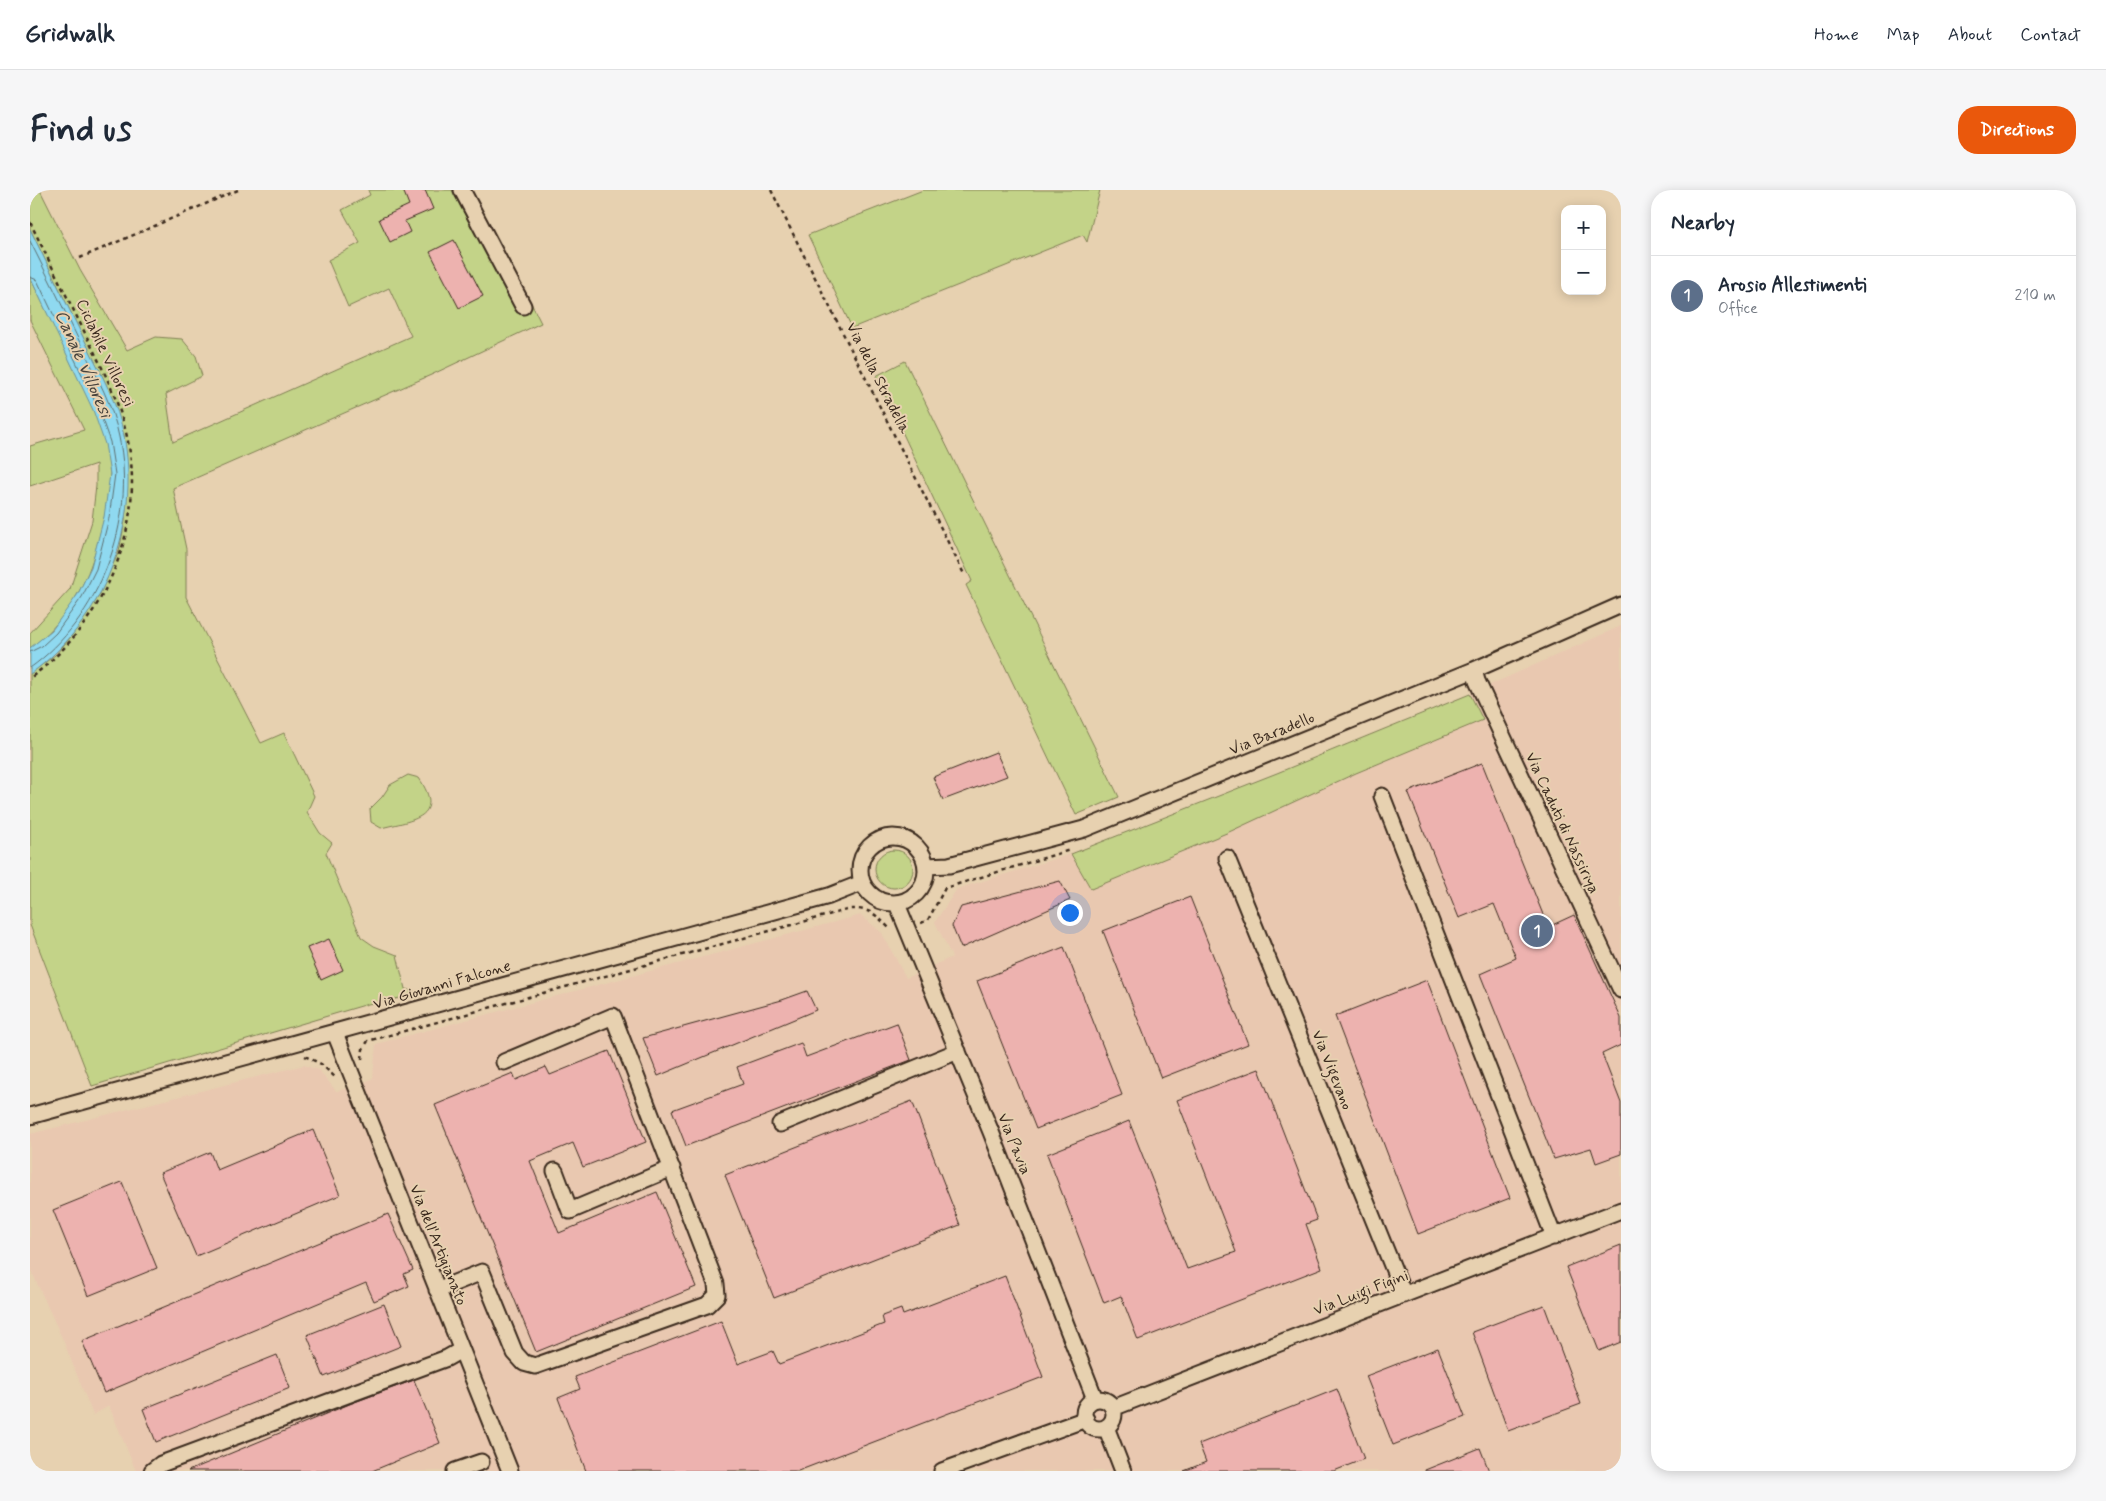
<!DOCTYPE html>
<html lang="en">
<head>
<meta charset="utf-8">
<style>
	:root { --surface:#fff; --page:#f6f6f7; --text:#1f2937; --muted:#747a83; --line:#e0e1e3; --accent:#ea580c }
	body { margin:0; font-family:Mynerve,sans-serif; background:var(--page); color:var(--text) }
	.controls { position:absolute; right:15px; top:15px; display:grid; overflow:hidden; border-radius:10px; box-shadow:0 2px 12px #0003 }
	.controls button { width:45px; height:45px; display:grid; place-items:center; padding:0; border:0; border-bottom:1px solid var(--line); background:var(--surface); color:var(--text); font:25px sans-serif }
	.you { position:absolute; left:1039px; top:722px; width:18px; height:18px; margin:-12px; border:4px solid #fff; border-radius:50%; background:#1a73e8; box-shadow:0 0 0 8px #1a73e833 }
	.badge { display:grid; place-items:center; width:32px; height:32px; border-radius:50%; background:var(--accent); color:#fff; font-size:16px; font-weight:700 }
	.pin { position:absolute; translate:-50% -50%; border:2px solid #fff; box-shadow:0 1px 5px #0006 }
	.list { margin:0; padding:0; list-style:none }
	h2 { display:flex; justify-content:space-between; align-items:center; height:65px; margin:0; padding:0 20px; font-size:21px }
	h2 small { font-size:16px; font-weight:400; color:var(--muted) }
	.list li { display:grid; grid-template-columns:32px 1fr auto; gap:15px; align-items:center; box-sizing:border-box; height:80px; padding:0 20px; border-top:1px solid var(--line) }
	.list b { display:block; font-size:19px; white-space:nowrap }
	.list p { margin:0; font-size:16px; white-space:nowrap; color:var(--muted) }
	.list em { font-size:16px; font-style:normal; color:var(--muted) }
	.map { position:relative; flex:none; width:1591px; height:1281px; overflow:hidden; border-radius:20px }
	header { display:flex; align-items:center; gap:30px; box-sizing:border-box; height:70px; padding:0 25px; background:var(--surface); border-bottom:1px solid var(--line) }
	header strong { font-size:24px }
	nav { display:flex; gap:28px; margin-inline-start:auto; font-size:18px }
	.intro { display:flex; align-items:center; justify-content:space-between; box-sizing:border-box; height:120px; padding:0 30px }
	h1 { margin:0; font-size:35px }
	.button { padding:12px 22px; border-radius:20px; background:var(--accent); color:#fff; font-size:18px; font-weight:700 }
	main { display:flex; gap:30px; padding:0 30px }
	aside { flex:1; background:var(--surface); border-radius:20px; box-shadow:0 2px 12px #0003 }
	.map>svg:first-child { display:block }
</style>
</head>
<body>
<header>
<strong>Gridwalk</strong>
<nav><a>Home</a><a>Map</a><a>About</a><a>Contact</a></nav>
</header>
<div class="intro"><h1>Find us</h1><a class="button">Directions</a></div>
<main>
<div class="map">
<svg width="1591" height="1281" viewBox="0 0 1591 1281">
	<rect width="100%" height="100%" fill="#e7d1b0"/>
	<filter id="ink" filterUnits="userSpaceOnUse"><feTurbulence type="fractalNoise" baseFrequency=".02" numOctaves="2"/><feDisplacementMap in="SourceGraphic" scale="10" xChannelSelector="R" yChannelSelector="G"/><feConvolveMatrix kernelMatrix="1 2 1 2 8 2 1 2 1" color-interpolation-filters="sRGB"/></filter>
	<g filter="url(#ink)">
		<path fill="#e9c8b0" d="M1591 436V1281H106L79 1216 63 1225 33 1150 0 1078V944L274 875 289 880 306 901 325 897 343 888 346 854 831 725 852 743 876 788 922 767 905 732 927 699 1041 664 1061 698 1326 583 1453 530 1440 504Z"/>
		<path fill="#c3d388" stroke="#7f7e53" d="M0 0H10L50 80 97 160 126 147 152 149 166 166 172 186 136 204 143 252 381 146 359 98 318 117 298 70 330 53 312 20 340 5 338 0H422L485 118 500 111 511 133 401 185 143 298 156 359V407L231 553 254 543 284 606 277 622 290 643 302 653 296 663 331 747 344 756 367 765 375 799 392 804 338 814 62 896 0 735V484L25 465 40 448 69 406 89 361 95 331 97 303V275L94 246 86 220 76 194 0 39Z
			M893 0H1070L1057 52 1053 45 822 138 778 45Z
			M0 87C14 116 28 144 41 173 57 207 79 245 80 284 80 310 72 337 65 362 55 399 31 436 0 458V443L40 399 62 331 66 296V274L0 296V256L54 240 0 130Z
			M875 171 1089 607 1046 625 936 395 942 391 846 186Z
			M1440 504 1453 530 1326 583 1199 642 1061 699 1041 664 1247 583Z
			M378 585 389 588C416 628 383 630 351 638L341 632 340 619 352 607 360 595Z
			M845 679a19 19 0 1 1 38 0a19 19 0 1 1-38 0Z"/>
		<path fill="#8fd9f0" stroke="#6d939c" d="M0 39C19 78 38 117 57 155 71 184 88 214 94 246 111 336 74 431 0 484V458L22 440 48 404 61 377 74 327 80 284 75 254 63 220 0 87Z"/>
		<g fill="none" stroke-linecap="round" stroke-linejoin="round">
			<path stroke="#5d7072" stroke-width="1" d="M0 51C18 87 36 123 53 159 67 187 83 216 89 247 107 331 70 428 0 478
				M0 87 7 90 68 218 80 252 85 284 79 328 66 379 52 407 26 443 12 456 0 462"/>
		</g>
		<path fill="#edb2af" stroke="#3b2a1e" d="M373 0H395L403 19 375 31 380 42 360 52 349 29 379 15Z
			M424 50 453 106 429 118 400 62Z
			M966 562 977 586 913 610 903 587Z
			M1452 573 1518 737 1544 725 1591 828V855L1572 864 1591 913V964L1566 973 1561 958 1524 969 1450 784 1486 768 1464 714 1429 728 1378 602Z
			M1030 691 1040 710 931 758 922 736 931 717Z
			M1160 707 1218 854 1131 888 1073 741Z
			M299 749 313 780 291 790 277 758Z
			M1034 757 1092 905 1006 939 947 791Z
			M1397 790 1480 1008 1388 1044 1305 826Z
			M777 801 786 820 628 886 613 848 752 810Z
			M867 833 881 870 656 956 642 920 713 894 707 877 771 853 776 867Z
			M579 861 616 952 553 977 543 953 500 971 529 1043 627 1002 666 1097 506 1162 405 915 483 883 486 890 516 877 520 885Z
			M1229 879 1287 1030 1276 1034 1292 1078 1108 1150 1091 1106 1074 1113 1017 964 1099 931 1157 1079 1206 1062 1147 910Z
			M882 911 930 1035 744 1108 695 985Z
			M283 940 310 1005 166 1066 130 983 180 962 187 980Z
			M92 992 127 1078 58 1106 23 1020Z
			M358 1024 383 1080 374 1084 379 1096 344 1111 336 1093 74 1203 52 1151Z
			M1591 1055V1152L1569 1161 1536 1077Z
			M975 1086 1013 1187 768 1281H556L528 1208 550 1199 545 1187 691 1131 708 1174 743 1161 749 1174 854 1134 852 1126 871 1119 873 1125Z
			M354 1114 371 1156 294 1187 277 1145Z
			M1514 1115 1551 1214 1478 1241 1442 1142Z
			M1408 1158 1435 1227 1363 1255 1336 1186Z
			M247 1165 260 1198 126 1252 113 1219Z
			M384 1190 410 1253 342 1281H158L322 1213Z
			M1307 1199 1334 1269 1304 1281H1154L1176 1272 1169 1254Z
			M1450 1258 1459 1281H1395V1280Z"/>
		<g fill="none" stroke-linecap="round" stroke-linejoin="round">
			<g stroke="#3b2a1e" stroke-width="19">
				<path id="minor" d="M432 0 493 116
					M1444 480 1447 491 1591 800
					M1352 606 1524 1047
					M830 680a33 33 0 1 1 66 0a33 33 0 1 1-66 0Z
					M1197 668 1374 1105
					M896 676 919 675 1054 639 1444 480 1591 415
					M867 714 961 942 1065 1209
					M305 843 480 1281
					M0 926 799 706 832 693
					M750 934 928 861
					M525 981 540 1021 642 978
					M407 1100 452 1082 485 1163 494 1173 505 1176 677 1115 687 1105 686 1094 583 826 474 872
					M1054 1224a15 15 0 1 1 30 0a15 15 0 1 1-30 0Z
					M1083 1218 1591 1020
					M1076 1237 1093 1281
					M122 1281 131 1274 417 1168 431 1160
					M425 1281 451 1272
					M912 1281 1056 1229"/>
			</g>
			<path stroke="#3b2a1e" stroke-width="2.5" stroke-dasharray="4 4" stroke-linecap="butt" d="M741 0 935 386
				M0 32C18 69 36 105 54 141 69 172 85 201 94 235 121 328 77 432 0 488
				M50 68 208 0
				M891 733 898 730 915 698 1040 660
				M275 866 291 874 307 889
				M332 869 333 859 338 851 820 719C841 718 846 725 860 739"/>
			<use href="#minor" stroke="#e7d1b0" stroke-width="15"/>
		</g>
	</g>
	<g text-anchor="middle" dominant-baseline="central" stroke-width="4" stroke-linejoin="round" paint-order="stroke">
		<g font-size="16" fill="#3b2a1e" stroke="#e7d1b0">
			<text transform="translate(75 163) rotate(65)">Ciclabile Villoresi</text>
			<text transform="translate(848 188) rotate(63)">Via della Stradella</text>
			<text transform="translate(1242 544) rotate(-22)">Via Baradello</text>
			<text transform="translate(1532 633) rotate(65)">Via Caduti di Nassiriya</text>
			<text transform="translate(412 795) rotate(-16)">Via Giovanni Falcone</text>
			<text transform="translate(1302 880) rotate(68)">Via Vigevano</text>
			<text transform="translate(984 954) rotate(68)">Via Pavia</text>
			<text transform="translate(408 1055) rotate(68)">Via dell'Artigianato</text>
			<text transform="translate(1331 1103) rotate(-21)">Via Luigi Figini</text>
		</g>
		<g font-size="18" font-style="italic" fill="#48443e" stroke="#e7d1b0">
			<text transform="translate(53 174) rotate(66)">Canale Villoresi</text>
		</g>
	</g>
</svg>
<div class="controls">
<button>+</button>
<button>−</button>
</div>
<div class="you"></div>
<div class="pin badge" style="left:1507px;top:741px;background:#5c6f8a">1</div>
</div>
<aside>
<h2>Nearby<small></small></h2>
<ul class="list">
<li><span class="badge" style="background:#5c6f8a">1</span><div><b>Arosio Allestimenti</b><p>Office</p></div><em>210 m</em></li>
</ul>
</aside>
</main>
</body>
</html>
